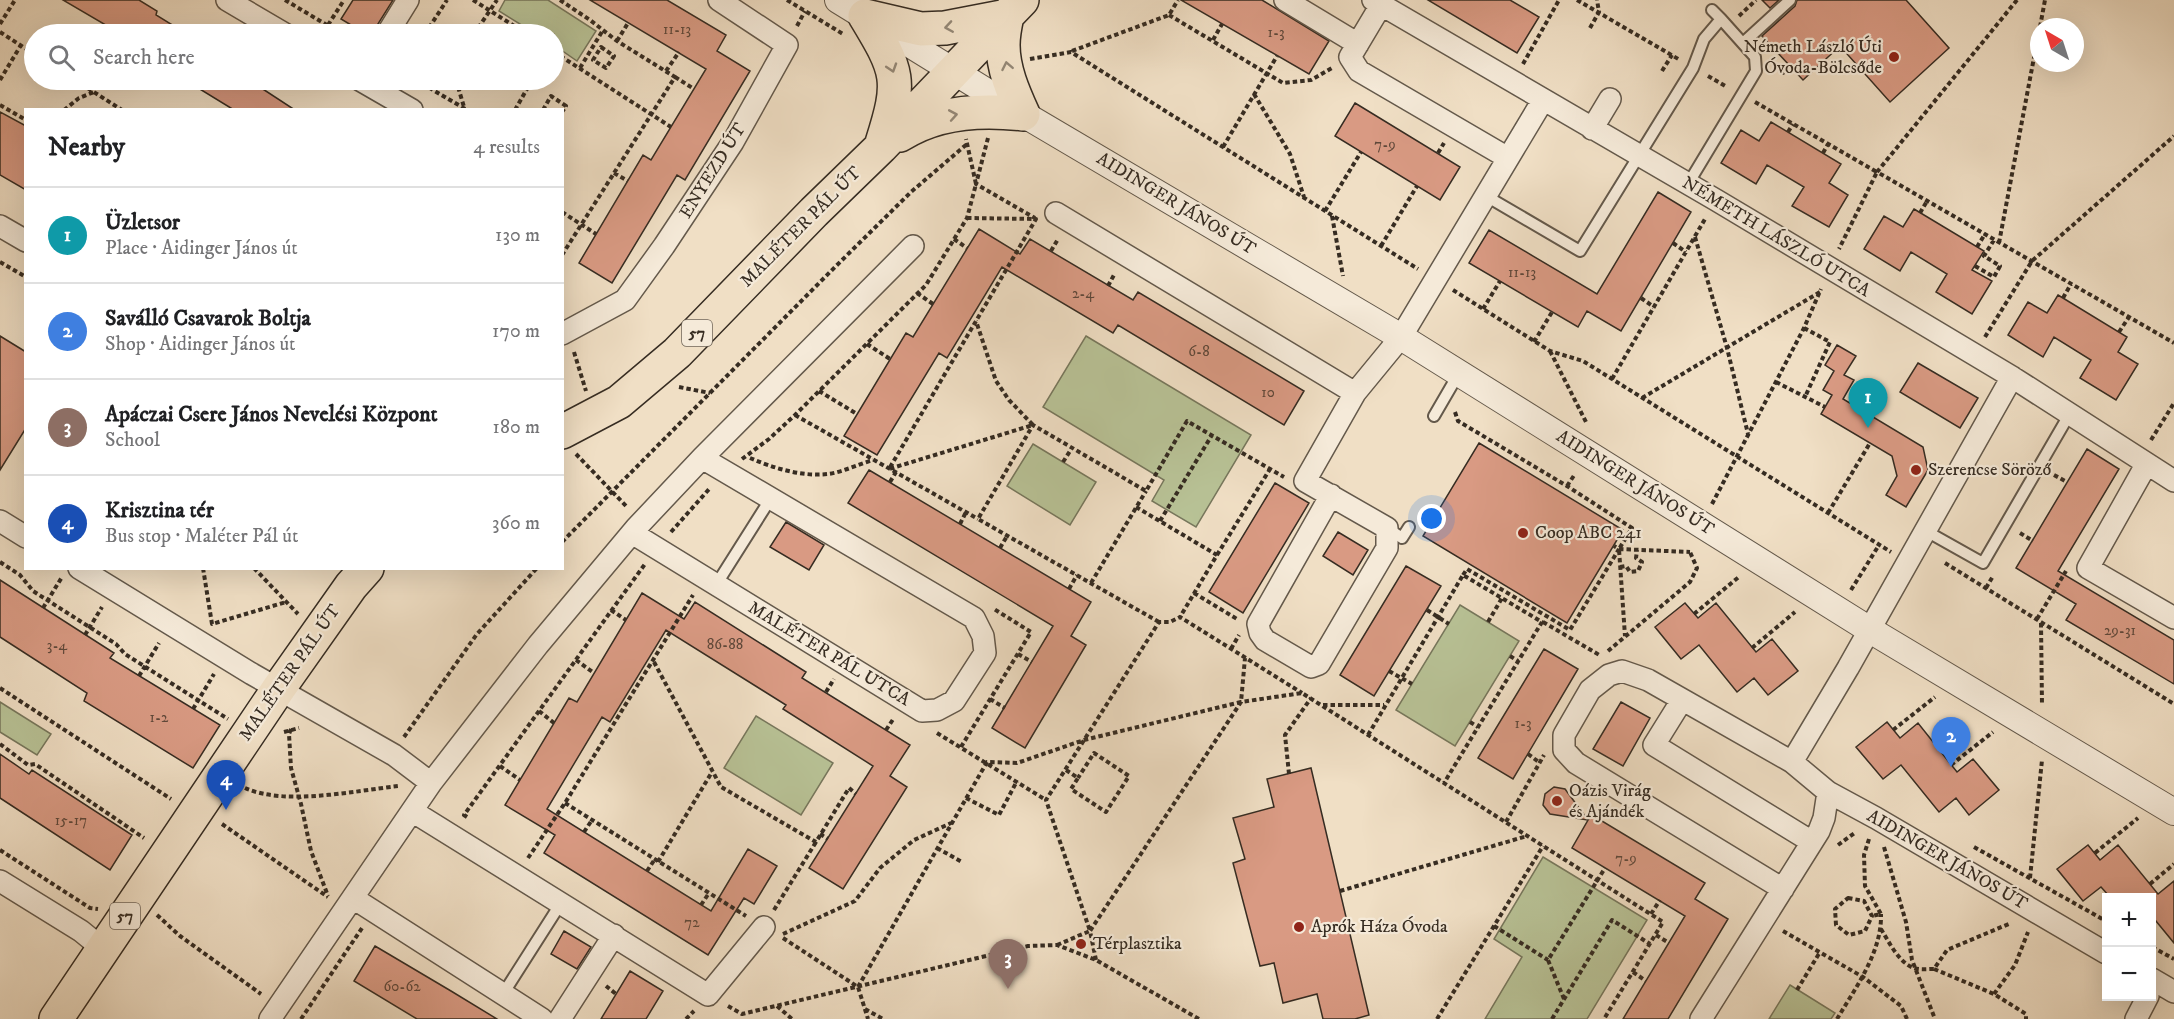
<!DOCTYPE html>
<html lang="en">
<head>
<meta charset="utf-8">
<style>
	:root { --surface:#fff; --page:#f2f2f2; --text:#202124; --muted:#757577; --line:#e0e0e0; --accent:#8f2418 }
	body { margin:0; font-family:"IM FELL DW Pica",serif; background:var(--page); color:var(--text) }
	.controls { position:absolute; right:18px; bottom:18px; display:grid; overflow:hidden; border-radius:0px; box-shadow:0 6px 24px #0002 }
	.controls button { width:54px; height:54px; display:grid; place-items:center; padding:0; border:0; border-bottom:2px solid var(--line); background:var(--surface); color:var(--text); font:30px sans-serif }
	.compass { position:absolute; left:2030px; top:18px; width:54px; height:54px; border-radius:50%; background:var(--surface); box-shadow:0 6px 24px #0002; rotate:321deg }
	.you { position:absolute; left:1432px; top:519px; width:21px; height:21px; margin:-15px; border:4px solid #fff; border-radius:50%; background:#1a73e8; box-shadow:0 0 0 9px #1a73e833 }
	.badge { display:grid; place-items:center; width:39px; height:39px; border-radius:50%; background:var(--accent); color:#fff; font-size:20px; font-weight:700 }
	.pin { position:absolute; translate:-50% -50px; filter:drop-shadow(0 2px 3px #0008) }
	.pin::after { content:''; position:absolute; top:32px; width:21px; height:18px; background:inherit; clip-path:polygon(0 0,100% 0,50% 100%) }
	.list { margin:0; padding:0; list-style:none }
	h2 { display:flex; justify-content:space-between; align-items:center; height:78px; margin:0; padding:0 24px; font-size:26px }
	h2 small { font-size:20px; font-weight:400; color:var(--muted) }
	.list li { display:grid; grid-template-columns:39px 1fr auto; gap:18px; align-items:center; box-sizing:border-box; height:96px; padding:0 24px; border-top:2px solid var(--line) }
	.list b { display:block; font-size:22px; white-space:nowrap }
	.list p { margin:0; font-size:20px; white-space:nowrap; color:var(--muted) }
	.list em { font-size:20px; font-style:normal; color:var(--muted) }
	.icon { flex:none; width:33px; height:33px; fill:none; stroke:currentColor; stroke-width:2; stroke-linecap:round; stroke-linejoin:round }
	.map { position:relative; flex:none; width:2174px; height:1019px; overflow:hidden }
	.search { position:absolute; background:var(--surface); box-shadow:0 6px 24px #0002; left:24px; top:24px; width:540px; height:66px; display:flex; align-items:center; gap:15px; box-sizing:border-box; padding:0 21px; border-radius:33px; color:var(--muted); font-size:22px }
	.panel { position:absolute; background:var(--surface); box-shadow:0 6px 24px #0002; left:24px; top:108px; width:540px; height:462px; border-radius:0px }
	.map>svg:first-child { display:block }
</style>
</head>
<body>
<div class="map">
<svg width="2174" height="1019" viewBox="0 0 2174 1019">
	<rect width="100%" height="100%" fill="#f0dfc5"/>
	<filter id="stains"><feTurbulence type="fractalNoise" baseFrequency=".00333" numOctaves="4"/><feColorMatrix values="0 0 0 0 .2 0 0 0 0 .09 0 0 0 0 .02 0 0 0 .5 -.17"/></filter>
	<radialGradient id="worn" r=".72"><stop offset=".6" stop-color="#630" stop-opacity="0"/><stop offset="1" stop-color="#630" stop-opacity=".3"/></radialGradient>
	<path fill="#b8c296" stroke="#77775c" stroke-width="1.5" d="M505 0H548L596 31 577 61 554 45V34H536L499 11Z
		M1086 336 1251 435 1196 527 1152 501 1164 480 1043 407Z
		M1033 444 1096 482 1070 525 1007 486Z
		M1460 605 1519 641 1455 746 1396 710Z
		M0 702 51 734 37 755 0 732Z
		M756 716 833 763 801 815 724 768Z
		M1543 857 1647 920 1587 1019H1485L1522 957 1494 939Z
		M1790 985 1835 1013 1831 1019H1769Z"/>
	<path fill="#d99a83" stroke="#362c22" stroke-width="1.5" d="M63 0H139L157 11 156 15 187 34H121Z
		M353 0H393L376 27 374 34H366L341 19Z
		M590 0H667L726 35 717 51 750 71 685 180 677 175 612 283 579 263 643 155 651 160 706 69Z
		M1181 0H1262L1329 41 1309 74Z
		M1428 0H1510L1539 17 1517 53Z
		M1762 0H1779L1770 8Z
		M1797 0H1906L1949 48 1890 102 1840 46 1803 80 1762 36 1795 6Z
		M185 80H249L295 110H234Z
		M1355 103 1460 167 1440 200 1335 136Z
		M0 112 26 126V190L0 175Z
		M1771 122 1841 164 1829 183 1848 195 1829 227 1792 206 1804 187 1767 165 1756 184 1721 163 1741 130 1759 141Z
		M1658 192 1691 212 1621 331 1587 311 1578 327 1469 263 1489 230 1597 294Z
		M1914 209 1984 251 1972 270 1992 281 1972 314 1936 292 1947 274 1911 252 1900 271 1864 249 1884 216 1903 227Z
		M979 229 1020 254 1030 239 1133 300 1138 292 1304 391 1284 425 1118 325 1113 333 1002 267 947 358 939 353 877 455 844 436 906 333 913 337Z
		M2058 295 2127 337 2118 352 2138 364 2116 400 2080 378 2091 360 2054 337 2043 357 2008 335 2028 302 2047 313Z
		M0 336 26 352V428L0 470Z
		M1837 345 1856 356 1844 375 1854 380 1843 399 1923 447 1928 470 1906 507 1886 495 1897 476 1892 456 1821 414 1832 395 1823 390 1834 371 1825 365Z
		M1918 363 1978 398 1960 428 1900 392Z
		M1479 443 1623 530 1567 623 1423 536Z
		M2087 449 2119 469 2058 571 2174 640V684L2066 620 2076 604 2016 568Z
		M869 470 1091 602 1071 636 1086 645 1025 748 992 728 1053 626 848 503Z
		M1275 483 1309 503 1243 613 1209 592Z
		M786 522 824 545 809 570 770 547Z
		M1338 532 1368 550 1353 575 1323 556Z
		M1406 566 1441 586 1374 696 1340 675Z
		M0 580 114 653 110 658 220 725 193 768 84 701 87 693 0 637Z
		M642 593 684 619 695 602 806 672 802 678 910 745 890 776 907 787 843 889 809 868 873 766 783 709 786 705 666 630 610 722 602 717 547 809 711 911 748 849 777 866 754 904 744 898 708 955 544 853 555 835 505 805 569 698 577 702Z
		M1685 603 1698 618 1716 603 1756 652 1772 639 1798 671 1768 695 1754 678 1737 692 1699 645 1681 659 1655 627Z
		M1544 649 1578 669 1513 779 1478 758Z
		M1621 702 1650 718 1623 766 1593 749Z
		M1887 722 1900 738 1918 723 1957 772 1973 759 1999 790 1969 815 1956 798 1939 812 1901 765 1883 779 1856 747Z
		M0 754 29 774 32 770 132 835 110 870 0 798Z
		M1311 768 1369 1015 1355 1019H1323L1317 994 1283 1003 1274 963 1260 966 1233 863 1245 859 1233 818 1274 807 1267 779Z
		M1554 787 1565 789 1588 820 1592 815 1705 883 1695 899 1728 919 1668 1019H1623L1685 916 1572 848 1588 820 1550 814 1543 805 1545 794Z
		M2088 845 2100 860 2118 845 2158 894 2174 881V943L2151 915V899L2154 897H2110L2101 887 2083 901 2057 869Z
		M564 931 591 947 577 969 551 954Z
		M375 946 451 991 497 1019H417L354 981Z
		M630 971 663 991 646 1019H601Z"/>
	<g fill="none" stroke-linecap="round" stroke-linejoin="round">
		<g stroke="#64594b" stroke-width="14">
			<path id="service" d="M1743 43 1790 0
				M1688 184 1756 71 1755 57 1721 19
				M1486 196 1580 251 1693 68 1704 39 1721 19 1712 10
				M1434 416 1459 373
				M1387 528 1402 538 1409 527
				M1926 531 1983 563 2069 415
				M716 585 771 498
				M503 994 561 903"/>
		</g>
		<g stroke="#64594b" stroke-width="24">
			<path id="minor" d="M227 0 285 34
				M1285 0 1358 44
				M1373 0 1716 200 2012 377 2174 481
				M1381 5 1350 57 1359 71 1508 158
				M387 34 408 0
				M360 80 412 110
				M1592 129 1610 99
				M1056 213 1355 393
				M0 226 26 241
				M562 334 625 300 664 246 733 142 787 45 719 0
				M2146 465 2088 568 2174 618
				M1331 495 1258 624 1260 633 1265 640 1311 667 1319 664 1387 548V528L1305 481 1355 393 1401 337 1543 100
				M0 521 26 537
				M632 533 922 711 937 710 954 701 985 653 983 636 974 618 702 458
				M79 568 252 674 394 755 431 783
				M1682 700 1654 745 1812 842
				M1792 762 1848 668 2012 377
				M412 811 708 995 764 927
				M0 881 81 931 103 949
				M1783 889 1576 763 1564 750V735L1590 690 1609 675 1622 671 1648 680 1792 762 1828 792 1876 818 2106 953
				M353 898 542 1019
				M2152 979 2174 992
				M270 1019 431 783 538 645 636 528 702 458 913 246
				M560 1019 614 935
				M1701 1019 1819 831 1824 818 1828 792
				M2136 1019 2148 996"/>
		</g>
		<g stroke="#64594b" stroke-width="28">
			<path id="tertiary" d="M838 0 1023 114 1401 337 1870 630 2174 812"/>
		</g>
		<g stroke="#362c22" stroke-width="36">
			<path id="primary" d="M865 16 921 29 945 28 1007 16
				M865 16C899 72 902 80 882 143
				M1007 16C1005 25 1003 35 1003 45 1003 69 1013 92 1023 114
				M900 135C937 111 981 109 1023 114
				M562 432 619 402 677 353 814 212 881 147 1022 0
				M56 1019 279 688 351 586 367 568"/>
		</g>
		<path stroke="#362c22" stroke-width="4" stroke-dasharray="4.5 3" stroke-linecap="butt" d="M285 0 342 34
			M473 0 527 34
			M560 0 590 20 617 41 675 77 562 255
			M787 0 843 34
			M1577 0 1680 60
			M2017 0 1877 172 2174 343
			M1169 15 1283 83 1311 80 1332 68
			M1739 16 1756 0
			M0 24 15 0
			M328 25 344 0
			M797 26 805 11
			M2040 27 2045 0
			M1590 28 1599 12 1597 0
			M0 32 34 54
			M425 34 447 0
			M474 34 497 0
			M532 34 533 33
			M1213 40 1222 24
			M617 41 628 23
			M601 47 614 56 606 68 593 60Z
			M1072 51 1169 15 1178 0
			M554 52 671 127
			M1030 59 1071 52 1418 269
			M1771 59 1783 73 1791 67
			M1523 64 1559 0
			M580 68 603 30
			M666 71 679 52
			M1662 71 1672 55
			M1708 76 1727 87
			M675 77 694 89
			M0 80 21 45
			M75 80 122 110
			M416 80 467 110
			M456 80 464 107
			M1254 94 1290 154 1304 197
			M1755 102 1877 172 1839 249
			M0 105 26 120
			M64 110 79 98 94 92
			M515 110 532 80
			M543 110 551 96 566 106 562 112
			M1788 132 1793 124
			M988 138 976 184 1035 218
			M1223 147 1277 56
			M1438 153 1444 143
			M1823 153 1828 144
			M614 173 628 181
			M1325 211 1361 152
			M562 212 596 234
			M1920 213 1927 201
			M1332 216 1343 276
			M967 218 1036 219 889 469 1033 425 1009 400 996 381 976 321
			M1695 237 1727 348 1748 434
			M954 239 967 248
			M1673 243 1686 252
			M1999 243 2039 31
			M1381 246 1417 186
			M1977 247 1985 234
			M1051 251 1058 239
			M0 262 26 277
			M1975 266 1994 277 2000 266 1984 256 1994 240
			M1108 286 1115 273
			M1453 290 1550 351 1583 361 1891 552
			M917 293 933 304
			M1641 298 1654 307
			M2063 298 2071 284
			M1483 309 1500 281
			M1804 328 1830 342 1805 397
			M2119 332 2129 317
			M1985 337 2032 261 2174 136
			M1534 342 1552 312
			M867 344 890 359
			M1550 351 1587 424
			M574 352 586 391
			M1612 379 1705 219
			M1776 382 1825 407
			M679 387 710 393
			M819 391 857 414
			M1642 398 1820 292
			M1455 412 1458 421 1567 486 1632 528 1619 549 1625 636
			M795 415 978 519
			M2151 440 2174 403
			M576 454 627 507
			M750 458C773 468 802 477 828 474 843 472 859 464 873 460
			M742 459 769 439 795 415 926 285 967 218 976 184 966 139
			M1063 462 1072 448
			M2054 475 2067 482
			M890 482 896 472
			M1567 486 1575 474
			M1712 504 1804 328 1821 289
			M1136 507 1217 555 1180 617
			M1828 513 1870 443
			M1160 521 1212 435
			M960 524 966 512
			M671 532 710 488
			M2020 533 2033 541
			M562 542 836 266 911 192 967 144
			M1000 548 1007 536
			M1619 549 1690 552
			M1217 555 1270 469
			M0 562 20 575 33 591 116 644 125 654 228 719
			M1945 563 2174 704
			M1620 567 1626 566 1630 572 1638 571 1642 562 1636 558 1637 550
			M203 568 212 624 286 602
			M254 568 298 614
			M1463 575 1467 569 1570 630 1619 549 1614 546
			M1091 583 1146 491
			M1986 588 1993 576
			M1069 589 1077 575
			M1851 590 1879 545
			M1194 593 1237 619
			M43 608 62 577
			M611 610 626 620
			M1427 610 1449 624
			M1694 614 1740 576
			M2037 619 2066 571
			M1159 622 978 519 1033 425 1146 491 1187 421 1284 477
			M1488 622 1502 598
			M1543 622 1601 656
			M2041 623 2042 705
			M85 635 102 607
			M1752 648 1795 612
			M1231 649 1239 635
			M1608 651 1690 582 1697 568 1690 552
			M1018 654 1032 662
			M1510 656 1518 661
			M576 660 594 673
			M654 662 721 787 816 842 849 788 856 794
			M1389 671 1412 684
			M139 676 159 643
			M0 688 171 799
			M826 692 834 679
			M990 699 1005 708
			M1323 705H1384
			M193 709 214 674
			M539 711 554 723
			M1470 722 1478 727
			M291 729 289 734 291 768 301 804 311 851 328 896
			M886 730 894 718
			M1893 730 1935 697
			M284 732 299 728
			M937 733 1046 800
			M1368 735 1463 575 1542 622 1444 783
			M404 737 477 634 537 568
			M0 744 28 765 35 764 144 838
			M961 747 1031 632 994 609
			M1528 754 1540 763
			M1951 765 1993 732
			M500 766 520 780
			M1066 770 1078 778 1071 789 1106 812 1129 776 1094 753 1078 778
			M1289 774 1285 735 1311 698
			M245 788C285 806 354 791 398 786
			M966 798 999 815 1017 781
			M565 803 746 916
			M467 817 464 815 645 564
			M1506 822 1544 755
			M222 824 328 897
			M584 832 592 820
			M820 834 828 839
			M1869 839 1864 855 1865 886 1881 914 1872 916
			M1838 845 1856 832
			M1884 847 1906 922 1912 960 1935 1019
			M1974 847 2106 921
			M937 848 962 862
			M0 850 90 908 98 909
			M2095 853 2138 818
			M528 858 565 803 693 595
			M658 862 712 772
			M647 871 655 859
			M2030 878 2042 760
			M2150 884 2174 864
			M1340 891 1527 836
			M1848 898 1864 901 1872 916 1865 931 1849 935 1836 925 1835 909Z
			M701 905 709 893
			M774 910 816 842
			M1651 914 1660 900
			M157 915 180 936 261 994
			M1494 926 1548 960
			M1881 929C1889 942 1899 963 1914 968 1920 970 1927 969 1934 969L1947 950 2011 923
			M1783 931 1863 977 1901 1006 1907 1019
			M783 934 855 901 880 868 914 840 951 823
			M1656 935 1669 943
			M783 938 858 987 868 1019
			M1057 945 1090 931 1046 800 1159 622H1170L1180 617 1302 693
			M2152 947 2174 959
			M1096 960 1090 931 1241 702 1302 693 1663 922 1604 1019
			M1934 969 1994 994 2026 1014V1019
			M1633 972 1646 981
			M606 986 616 994
			M858 987 987 762 1017 763 1084 740 1241 702 1245 658
			M1797 990 1820 952
			M1994 994 2015 965 2028 932
			M1564 999 1548 960 1605 868
			M728 1006 742 1014 1028 946 1057 945 1096 960 1199 1019
			M777 1006 792 1019
			M865 1009 883 1019
			M301 1019 362 928
			M686 1019 694 1011
			M1437 1019 1543 846
			M1552 1019 1612 920 1650 944
			M1837 1019C1856 987 1882 952 1881 914"/>
		<use href="#service" stroke="#f5ead9" stroke-width="10"/>
		<use href="#minor" stroke="#f5ead9" stroke-width="21"/>
		<use href="#tertiary" stroke="#f5ead9" stroke-width="26"/>
		<use href="#primary" stroke="#f0dfc5" stroke-width="33"/>
	</g>
	<defs><path id="oneway-chevron" d="M-2-3.5L2.5 0L-2 3.5" fill="none" stroke-width="1.6" stroke-linecap="round" stroke-linejoin="round" transform="scale(1.5)"/></defs>
	<g stroke="#938674">
		<use href="#oneway-chevron" transform="translate(949 27) rotate(171)"/>
		<use href="#oneway-chevron" transform="translate(1007 66) rotate(-101)"/>
		<use href="#oneway-chevron" transform="translate(892 68) rotate(72)"/>
		<use href="#oneway-chevron" transform="translate(953 115) rotate(-10)"/>
	</g>
	<g fill="#8f2418" stroke="#f5ead9" stroke-width="2">
		<circle cx="1894" cy="57" r="6"/>
		<circle cx="1916" cy="470" r="6"/>
		<circle cx="1523" cy="533" r="6"/>
		<circle cx="1557" cy="801" r="6"/>
		<circle cx="1299" cy="927" r="6"/>
		<circle cx="1081" cy="944" r="6"/>
	</g>
	<g text-anchor="middle" dominant-baseline="central" stroke-width="4.5" stroke-linejoin="round" paint-order="stroke">
		<g font-size="15" fill="#5f483a">
			<text x="677" y="29">11-13</text>
			<text x="1276" y="32">1-3</text>
			<text x="1385" y="144">7-9</text>
			<text x="1522" y="272">11-13</text>
			<text x="1083" y="293">2-4</text>
			<text x="1199" y="351">6-8</text>
			<text x="1268" y="392">10</text>
			<text x="2120" y="630">29-31</text>
			<text x="725" y="644">86-88</text>
			<text x="57" y="645">3-4</text>
			<text x="159" y="717">1-2</text>
			<text x="1523" y="723">1-3</text>
			<text x="71" y="820">15-17</text>
			<text x="1626" y="858">7-9</text>
			<text x="692" y="922">72</text>
			<text x="402" y="986">60-62</text>
		</g>
		<g fill="#f5ead9" stroke="#6f6559" stroke-width="1.5">
			<rect x="682" y="320" width="30" height="26" rx="4.5"/>
			<rect x="110" y="903" width="30" height="26" rx="4.5"/>
		</g>
		<g font-size="16" font-weight="bold" fill="#362c22">
			<text x="697" y="333">57</text>
			<text x="125" y="916">57</text>
		</g>
		<g font-size="18" fill="#362c22" stroke="#f5ead9" text-anchor="start">
			<text x="1882" y="47" text-anchor="end">Németh László Úti<tspan x="1882" dy="21">Óvoda-Bölcsőde</tspan></text>
			<text x="1928" y="470">Szerencse Söröző</text>
			<text x="1535" y="533">Coop ABC 241</text>
			<text x="1569" y="791">Oázis Virág<tspan x="1569" dy="21">és Ajándék</tspan></text>
			<text x="1311" y="927">Aprók Háza Óvoda</text>
			<text x="1093" y="944">Térplasztika</text>
		</g>
		<g font-size="18" fill="#362c22" stroke="#f5ead9">
			<text transform="translate(713 171) rotate(-58)">ENYEZD ÚT</text>
			<text transform="translate(1176 204) rotate(31)">AIDINGER JÁNOS ÚT</text>
			<text transform="translate(801 227) rotate(-45)">MALÉTER PÁL ÚT</text>
			<text transform="translate(1776 237) rotate(31)">NÉMETH LÁSZLÓ UTCA</text>
			<text transform="translate(1635 483) rotate(32)">AIDINGER JÁNOS ÚT</text>
			<text transform="translate(829 654) rotate(31)">MALÉTER PÁL UTCA</text>
			<text transform="translate(290 673) rotate(-55)">MALÉTER PÁL ÚT</text>
			<text transform="translate(1947 860) rotate(30)">AIDINGER JÁNOS ÚT</text>
		</g>
	</g>
	<rect width="100%" height="100%" filter="url(#stains)"/>
	<rect width="100%" height="100%" fill="url(#worn)"/>
</svg>
<div class="controls">
<button>+</button>
<button>−</button>
</div>
<svg class="compass" viewBox="-18 -18 36 36"><path d="M0-13l5 13h-10z" fill="#e53935"/><path d="M0 13l5-13h-10z" fill="#757577"/></svg>
<div class="you"></div>
<div class="pin badge" style="left:1868px;top:428px;background:#0f9aa8">1</div>
<div class="pin badge" style="left:1951px;top:767px;background:#3f7fe0">2</div>
<div class="pin badge" style="left:1008px;top:989px;background:#8d6e63">3</div>
<div class="pin badge" style="left:226px;top:810px;background:#1a4fb4">4</div>
<div class="search"><svg class="icon" aria-label="search" viewBox="0 0 24 24"><circle cx="10" cy="10" r="6"/><path d="M15 15l6 6"/></svg>Search here</div>
<section class="panel">
<h2>Nearby<small>4 results</small></h2>
<ul class="list">
<li><span class="badge" style="background:#0f9aa8">1</span><div><b>Üzletsor</b><p>Place · Aidinger János út</p></div><em>130 m</em></li>
<li><span class="badge" style="background:#3f7fe0">2</span><div><b>Saválló Csavarok Boltja</b><p>Shop · Aidinger János út</p></div><em>170 m</em></li>
<li><span class="badge" style="background:#8d6e63">3</span><div><b>Apáczai Csere János Nevelési Központ</b><p>School</p></div><em>180 m</em></li>
<li><span class="badge" style="background:#1a4fb4">4</span><div><b>Krisztina tér</b><p>Bus stop · Maléter Pál út</p></div><em>360 m</em></li>
</ul>
</section>
</div>
</body>
</html>
